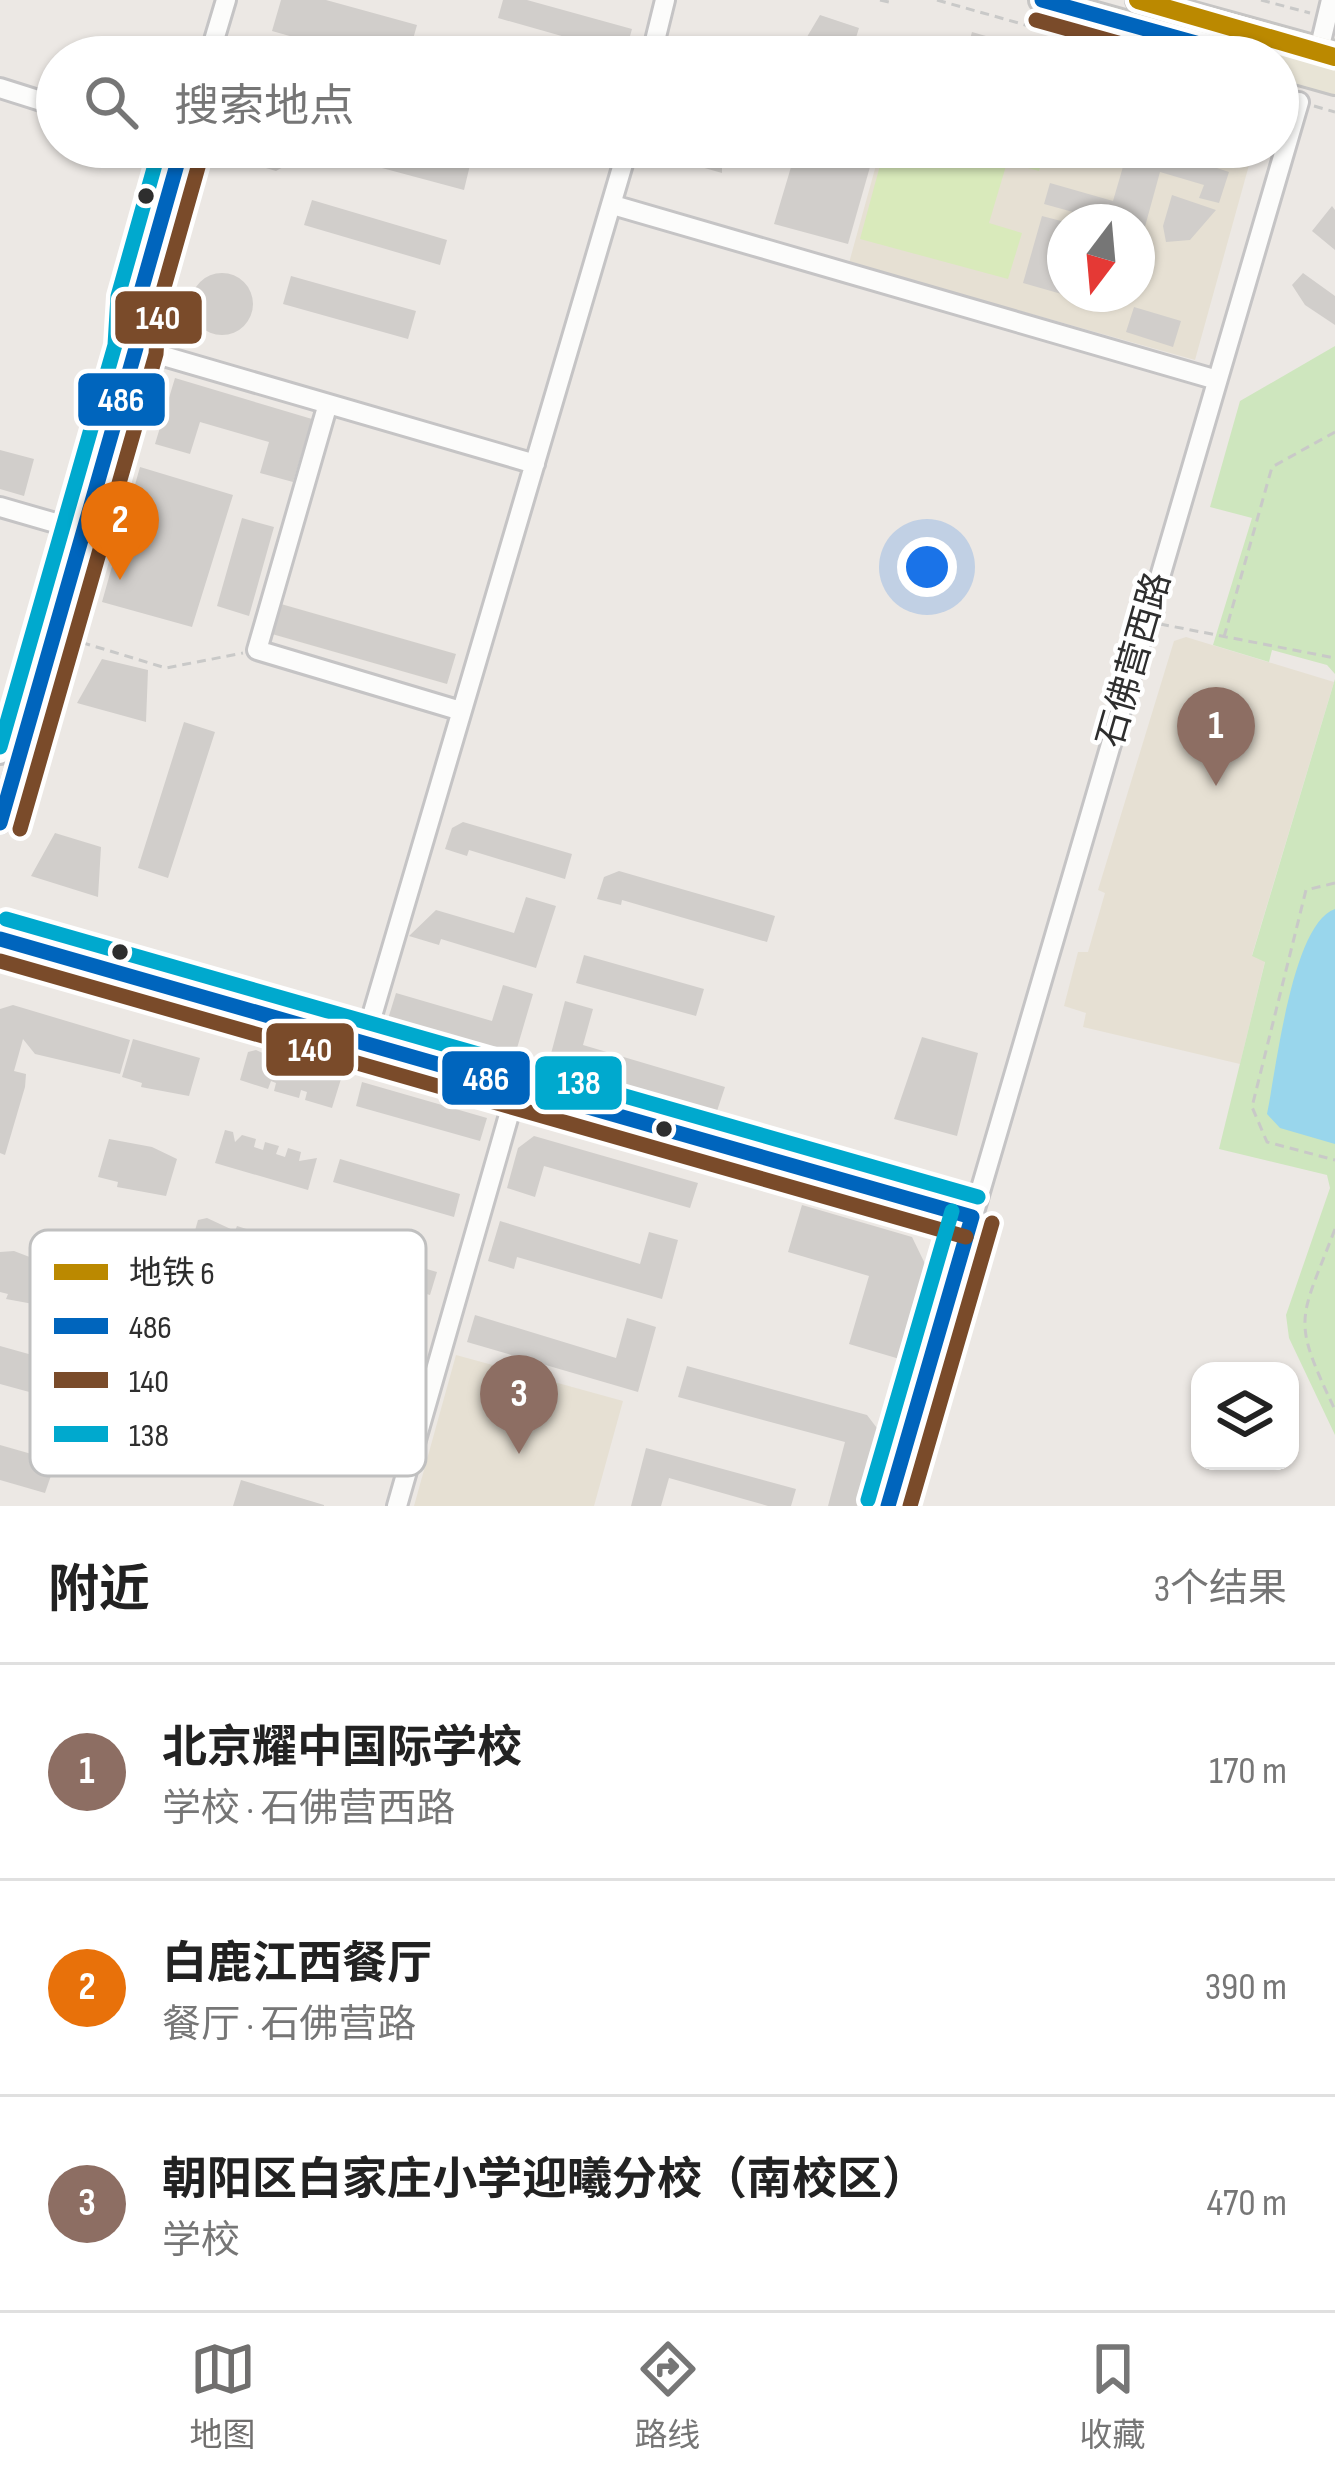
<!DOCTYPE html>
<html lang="zh">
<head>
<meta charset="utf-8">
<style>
	:root { --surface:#fff; --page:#f2f2f2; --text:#222; --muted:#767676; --line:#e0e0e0; --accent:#706f6e }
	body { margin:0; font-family:"Sofia Sans Condensed","Noto Sans SC",sans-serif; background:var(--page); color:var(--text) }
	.controls { position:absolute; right:36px; bottom:36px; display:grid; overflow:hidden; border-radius:24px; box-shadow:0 3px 9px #0004 }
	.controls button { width:108px; height:108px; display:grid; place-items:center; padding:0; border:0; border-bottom:3px solid var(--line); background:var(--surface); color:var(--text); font:60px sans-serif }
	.compass { position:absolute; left:1047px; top:204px; width:108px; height:108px; border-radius:50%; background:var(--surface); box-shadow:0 3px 9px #0004; rotate:196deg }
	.you { position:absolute; left:927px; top:567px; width:42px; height:42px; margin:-30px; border:9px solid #fff; border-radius:50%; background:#1a73e8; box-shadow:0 0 0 18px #1a73e833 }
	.badge { display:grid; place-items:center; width:78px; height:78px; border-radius:50%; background:var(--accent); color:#fff; font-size:39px; font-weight:700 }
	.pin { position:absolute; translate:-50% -99px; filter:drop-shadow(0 3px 6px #0008) }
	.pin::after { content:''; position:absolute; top:63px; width:42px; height:36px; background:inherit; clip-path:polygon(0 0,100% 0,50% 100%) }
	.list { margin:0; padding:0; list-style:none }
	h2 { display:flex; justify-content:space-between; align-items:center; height:156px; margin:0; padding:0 48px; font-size:51px }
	h2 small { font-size:39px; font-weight:400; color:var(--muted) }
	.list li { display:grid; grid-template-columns:78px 1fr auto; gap:36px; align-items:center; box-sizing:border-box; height:216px; padding:0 48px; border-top:3px solid var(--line) }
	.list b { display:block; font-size:45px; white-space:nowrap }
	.list p { margin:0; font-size:39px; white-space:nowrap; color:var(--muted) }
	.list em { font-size:39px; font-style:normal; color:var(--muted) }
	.icon { flex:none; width:66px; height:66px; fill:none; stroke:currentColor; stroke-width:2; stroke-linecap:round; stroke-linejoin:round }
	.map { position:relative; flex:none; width:1335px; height:1506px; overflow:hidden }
	.search { position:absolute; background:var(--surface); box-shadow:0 3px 9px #0004; left:36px; right:36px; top:36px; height:132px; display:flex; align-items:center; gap:30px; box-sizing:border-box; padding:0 42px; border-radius:66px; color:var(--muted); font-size:45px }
	.sheet { height:804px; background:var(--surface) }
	nav { display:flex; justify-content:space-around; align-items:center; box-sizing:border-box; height:168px; border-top:3px solid var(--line); background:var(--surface); font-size:33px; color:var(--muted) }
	nav a { display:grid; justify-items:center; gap:6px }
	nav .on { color:var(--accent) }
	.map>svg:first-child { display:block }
</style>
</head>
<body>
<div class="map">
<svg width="1335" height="1506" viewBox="0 0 1335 1506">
	<rect width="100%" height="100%" fill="#ece8e4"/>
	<path fill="#e6e0d3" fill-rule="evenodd" d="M881 147H1254L1195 360 849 263ZM1065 222H1137V294H1065Z
		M1186 637 1334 682 1252 955 1265 961 1240 1064 1083 1027 1086 1013 1064 1006 1078 952H1088L1105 893 1098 890 1174 641Z
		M456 1355 623 1401 594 1506H414Z"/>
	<path fill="#cee6be" d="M1335 346V674L1327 665 1272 650 1269 662 1213 645 1252 518 1210 507 1240 401Z
		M1335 679V1435L1289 1338 1286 1315 1330 1188 1327 1175 1219 1149 1265 962 1252 956Z"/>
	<path fill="#d9eabb" d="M885 147H1046L1039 171 1009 163 1011 149 989 223 1022 233 1008 279 860 239Z"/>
	<path fill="#99d6ec" d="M1335 909V1144L1280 1128 1267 1114C1276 1071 1292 923 1335 909Z"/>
	<path fill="#d1cecb" d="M281 0H326L417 25 408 57H364L272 31Z
		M503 0H527L632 29 625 54 498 18Z
		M820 15 859 28 850 57H795Z
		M972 32 1056 56V57H965Z
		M242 147H298L294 161 276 171 249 163Z
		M327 147H401L470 165 464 190 326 153Z
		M661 147H722V173L659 155Z
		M797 147 870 167 848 244 774 224Z
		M1156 148 1229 172 1219 203 1199 198 1204 185 1160 172 1138 252 1137 222H1109L1044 204 1050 183 1113 201 1127 153 1152 161Z
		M1172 195 1216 210 1190 240 1166 242 1163 226Z
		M312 200 447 240 440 265 304 225Z
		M1332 206 1335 210V250L1312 231Z
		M1042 216 1065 222V295L1023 283Z
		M1303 273 1335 296V325L1305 305 1292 285Z
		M191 304a31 31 0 1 1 62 0a31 31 0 1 1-62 0Z
		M291 276 416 311 408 339 283 304Z
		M1134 307 1181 321 1173 347 1126 332Z
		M175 378 312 419 293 482 260 473 269 442 200 422 190 454 155 444Z
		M0 450 34 459 24 496 0 489Z
		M140 467 233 495 192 627 102 602Z
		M242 518 274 527 249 616 217 606Z
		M281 604 456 654 447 684 272 634Z
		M102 659 148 670 146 722 77 703Z
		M184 722 215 732 168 878 138 868Z
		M463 822 572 854 565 879 469 850 467 856 445 849 452 828Z
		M55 833 101 847 98 897 31 876Z
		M619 871 775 916 767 942 622 900 621 905 597 899 604 877Z
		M526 897 556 906 536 968 441 939 439 945 409 936 436 910 514 933Z
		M584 955 704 989 696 1016 576 983Z
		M503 985 533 994 515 1055 388 1019 396 993 492 1021Z
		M565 1001 593 1009 583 1045 725 1087 716 1114 548 1065Z
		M13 1005 130 1040 120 1074 35 1054 23 1039 14 1071 26 1074 25 1087 5 1155 0 1153V1009Z
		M922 1037 978 1053 957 1136 894 1119Z
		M133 1039 200 1058 189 1096 141 1087 142 1083 122 1077Z
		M256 1050 285 1063 287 1058 305 1064 304 1069 336 1073 341 1079 332 1108 305 1100 307 1092 301 1090 299 1098 274 1091 276 1083 271 1081 268 1089 240 1080 248 1052Z
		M362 1082 487 1118 480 1141 356 1106Z
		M225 1130 233 1132 235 1142 242 1135 256 1139 254 1147 263 1150 265 1142 279 1146 276 1154 285 1157 288 1148 301 1152 299 1161 317 1158 308 1190 215 1163Z
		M534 1136 698 1183 690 1208 544 1166 535 1197 507 1188 518 1148Z
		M109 1139 152 1147 177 1159 166 1196 117 1187 118 1182 98 1177Z
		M340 1159 460 1194 454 1217 333 1182Z
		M802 1205 912 1237 929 1272 903 1360 849 1344 869 1276 788 1252Z
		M207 1218 235 1231 237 1226 256 1232 254 1237 286 1241 291 1248 282 1276 255 1268 258 1260 251 1258 249 1266 224 1259 227 1251 221 1249 219 1257 190 1248 198 1220Z
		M500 1221 640 1264 649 1232 678 1240 662 1299 517 1257 514 1269 488 1261Z
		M316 1237 437 1272 430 1295 309 1260Z
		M14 1251 66 1271 55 1308 6 1299 8 1294 0 1292V1252Z
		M475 1315 616 1358 627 1318 656 1327 638 1392 467 1342Z
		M0 1346 43 1358 33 1393 0 1384Z
		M687 1366 867 1415 883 1436 864 1506H828L845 1442 678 1397Z
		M0 1445 56 1461 45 1493 0 1480Z
		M646 1448 796 1489 791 1506H768L669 1478 661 1506H631Z
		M241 1480 324 1505V1506H233Z"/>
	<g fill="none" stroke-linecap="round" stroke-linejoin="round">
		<g stroke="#c5c4c5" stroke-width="24">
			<path id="minor" d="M1319 50 1331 0
				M209 57 226 0
				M651 57 665 0
				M0 88 57 106
				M613 205 1217 380
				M136 348 535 464
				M327 407 257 650 461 711
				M0 507 66 526
				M0 754 118 343 138 302 182 147
				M0 823 136 348 138 313
				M0 939 972 1217
				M364 1043 628 147
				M397 1506 517 1087
				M888 1506 1299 102"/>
		</g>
		<g stroke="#c6c5c4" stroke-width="30">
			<path id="major" d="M1042 0 1246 57
				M1139 0 1335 54
				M1278 66 1335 82"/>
		</g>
		<path stroke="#c9c9c8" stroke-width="3" stroke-dasharray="9 6" stroke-linecap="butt" d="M880 0 889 2
			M937 0 1139 57
			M1261 0 1310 13
			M1314 106 1335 112
			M1160 624 1335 658
			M1224 637 1272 467 1335 432
			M67 638 166 668 243 653
			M1335 883 1306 890 1252 1107 1267 1142 1335 1160
			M1335 1229C1299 1323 1291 1317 1335 1410"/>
		<use href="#minor" stroke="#fcfcfb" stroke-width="18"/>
		<use href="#major" stroke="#e8e4d6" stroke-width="24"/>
		<g stroke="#fff" stroke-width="24">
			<path id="bus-1" d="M1042 0 1246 57
				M1208 19 1335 54
				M0 823 136 348 138 302 182 147
				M0 939 972 1217
				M888 1506 972 1217"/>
		</g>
		<g stroke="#fff" stroke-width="24">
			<path id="bus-2" d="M1036 20 1168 57
				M20 829 156 354 159 305 202 153
				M0 961 966 1237
				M910 1506 992 1223"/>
		</g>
		<g stroke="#fff" stroke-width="24">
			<path id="bus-3" d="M0 747 115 345 118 296 160 147
				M6 919 978 1197
				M868 1500 952 1211"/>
		</g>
		<use href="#bus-1" stroke="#0065bd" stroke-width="15"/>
		<use href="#bus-2" stroke="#7a4b2a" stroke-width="15"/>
		<use href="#bus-3" stroke="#00a9ce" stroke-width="15"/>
		<g stroke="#fff" stroke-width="27">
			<path id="metro-1" d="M1138 0 1335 57"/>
		</g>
		<use href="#metro-1" stroke="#bb8900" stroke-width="18"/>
	</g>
	<g fill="#2e2e2e" stroke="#fff" stroke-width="4.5">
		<circle cx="146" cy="196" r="10"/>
		<circle cx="120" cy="952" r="10"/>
		<circle cx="664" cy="1129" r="10"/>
	</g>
	<g text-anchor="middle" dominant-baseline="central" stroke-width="9" stroke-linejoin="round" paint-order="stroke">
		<g font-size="36" fill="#2e2e2e" stroke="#fff">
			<text transform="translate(1135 660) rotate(-74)">石佛营西路</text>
		</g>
	</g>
	<rect x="30" y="1230" width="396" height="246" rx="18" fill="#fff" stroke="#c0c0c0" stroke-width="3"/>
	<rect x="54" y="1264" width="54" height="16" fill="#bb8900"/>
	<rect x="54" y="1318" width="54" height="16" fill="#0065bd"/>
	<rect x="54" y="1372" width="54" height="16" fill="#7a4b2a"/>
	<rect x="54" y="1426" width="54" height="16" fill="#00a9ce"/>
	<g font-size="33" fill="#2e2e2e">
		<text x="129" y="1284">地铁 6</text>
		<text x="129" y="1338">486</text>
		<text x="129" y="1392">140</text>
		<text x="129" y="1446">138</text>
	</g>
	<g stroke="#fff" stroke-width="4.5">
		<rect x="113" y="289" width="91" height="57" rx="12" fill="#7a4b2a"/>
		<rect x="76" y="371" width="91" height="57" rx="12" fill="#0065bd"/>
		<rect x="264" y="1021" width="92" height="57" rx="12" fill="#7a4b2a"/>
		<rect x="440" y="1049" width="92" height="58" rx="12" fill="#0065bd"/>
		<rect x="533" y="1054" width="91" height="58" rx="12" fill="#00a9ce"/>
	</g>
	<g font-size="33" text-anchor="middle" font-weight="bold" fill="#fff">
		<text x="158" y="329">140</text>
		<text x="121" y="411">486</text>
		<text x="310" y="1061">140</text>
		<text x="486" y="1090">486</text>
		<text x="579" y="1094">138</text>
	</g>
</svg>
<div class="controls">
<button><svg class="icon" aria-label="layers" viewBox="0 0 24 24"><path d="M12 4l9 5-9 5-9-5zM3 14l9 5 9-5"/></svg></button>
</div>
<svg class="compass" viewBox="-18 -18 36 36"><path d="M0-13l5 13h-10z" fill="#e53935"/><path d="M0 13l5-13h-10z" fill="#767676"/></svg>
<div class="you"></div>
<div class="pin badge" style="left:1216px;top:786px;background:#8d6e63">1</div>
<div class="pin badge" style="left:120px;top:580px;background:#e8710a">2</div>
<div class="pin badge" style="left:519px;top:1454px;background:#8d6e63">3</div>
<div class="search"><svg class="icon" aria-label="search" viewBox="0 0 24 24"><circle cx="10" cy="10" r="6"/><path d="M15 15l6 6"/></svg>搜索地点</div>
</div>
<section class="sheet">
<h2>附近<small>3个结果</small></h2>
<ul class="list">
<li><span class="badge" style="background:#8d6e63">1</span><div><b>北京耀中国际学校</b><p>学校 · 石佛营西路</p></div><em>170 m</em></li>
<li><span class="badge" style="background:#e8710a">2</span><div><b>白鹿江西餐厅</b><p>餐厅 · 石佛营路</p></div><em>390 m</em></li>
<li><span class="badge" style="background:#8d6e63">3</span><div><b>朝阳区白家庄小学迎曦分校（南校区）</b><p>学校</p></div><em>470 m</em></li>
</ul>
</section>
<nav>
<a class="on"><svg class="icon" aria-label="map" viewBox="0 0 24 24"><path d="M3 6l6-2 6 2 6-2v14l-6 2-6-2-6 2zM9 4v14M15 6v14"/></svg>地图</a>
<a><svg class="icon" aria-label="directions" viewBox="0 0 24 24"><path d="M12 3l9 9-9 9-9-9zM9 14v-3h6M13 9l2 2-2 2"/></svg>路线</a>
<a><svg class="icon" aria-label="saved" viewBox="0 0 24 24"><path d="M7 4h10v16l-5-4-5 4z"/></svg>收藏</a>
</nav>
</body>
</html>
